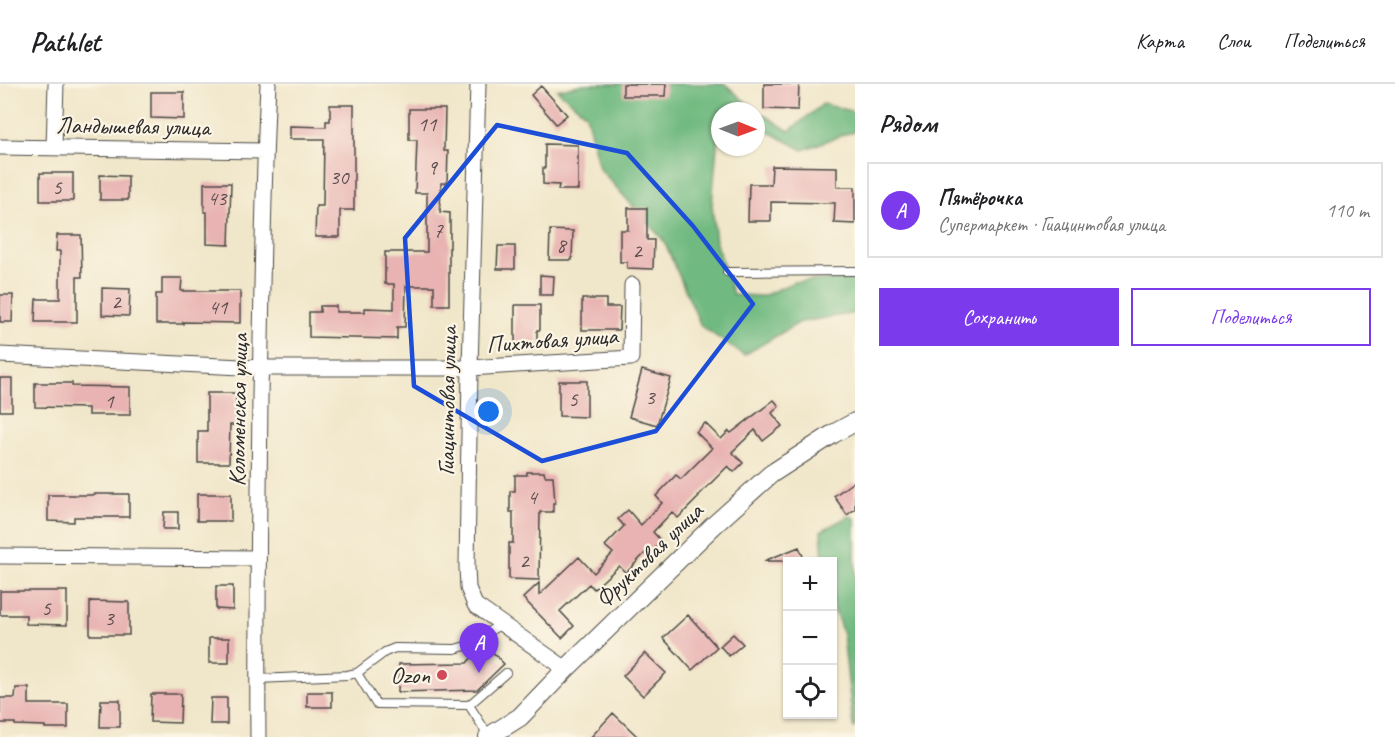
<!DOCTYPE html>
<html lang="ru">
<head>
<meta charset="utf-8">
<style>
	:root { --surface:#fff; --page:#f2f2f2; --text:#202124; --muted:#757577; --line:#e0e0e0; --accent:#7c3aed }
	body { margin:0; font-family:Caveat,sans-serif; background:var(--page); color:var(--text) }
	.controls { position:absolute; right:18px; bottom:18px; display:grid; overflow:hidden; border-radius:0px; box-shadow:0 2px 4px #0004 }
	.controls button { width:54px; height:54px; display:grid; place-items:center; padding:0; border:0; border-bottom:2px solid var(--line); background:var(--surface); color:var(--text); font:30px sans-serif }
	.compass { position:absolute; left:711px; top:18px; width:54px; height:54px; border-radius:50%; background:var(--surface); box-shadow:0 2px 4px #0004; rotate:91deg }
	.you { position:absolute; left:489px; top:328px; width:21px; height:21px; margin:-15px; border:4px solid #fff; border-radius:50%; background:#1a73e8; box-shadow:0 0 0 9px #1a73e833 }
	.badge { display:grid; place-items:center; width:39px; height:39px; border-radius:50%; background:var(--accent); color:#fff; font-size:20px; font-weight:700 }
	.pin { position:absolute; translate:-50% -50px; filter:drop-shadow(0 2px 3px #0008) }
	.pin::after { content:''; position:absolute; top:32px; width:21px; height:18px; background:inherit; clip-path:polygon(0 0,100% 0,50% 100%) }
	.list { margin:0; padding:0; list-style:none }
	h2 { display:flex; justify-content:space-between; align-items:center; height:78px; margin:0; padding:0 24px; font-size:26px }
	h2 small { font-size:20px; font-weight:400; color:var(--muted) }
	.list li { display:grid; grid-template-columns:39px 1fr auto; gap:18px; align-items:center; box-sizing:border-box; height:96px; margin:0 12px 12px; padding:0 12px; border:2px solid var(--line); border-radius:0px }
	.list b { display:block; font-size:22px; white-space:nowrap }
	.list p { margin:0; font-size:20px; white-space:nowrap; color:var(--muted) }
	.list em { font-size:20px; font-style:normal; color:var(--muted) }
	.actions { display:flex; gap:12px; padding:18px 24px }
	.actions a { flex:1; padding:14px 0; border:2px solid var(--accent); border-radius:0px; text-align:center; font-size:21px; color:var(--accent) }
	.actions .main { background:var(--accent); color:#fff }
	.icon { flex:none; width:33px; height:33px; fill:none; stroke:currentColor; stroke-width:2; stroke-linecap:round; stroke-linejoin:round }
	.map { position:relative; flex:none; width:855px; height:653px; overflow:hidden }
	header { display:flex; align-items:center; gap:36px; box-sizing:border-box; height:84px; padding:0 30px; background:var(--surface); border-bottom:2px solid var(--line) }
	header strong { font-size:28px }
	nav { display:flex; gap:33px; margin-inline-start:auto; font-size:21px }
	main { display:flex }
	aside { flex:1; background:var(--surface) }
	.map>svg:first-child { display:block }
</style>
</head>
<body>
<header>
<strong>Pathlet</strong>
<nav><a>Карта</a><a>Слои</a><a>Поделиться</a></nav>
</header>
<main>
<div class="map">
<svg width="855" height="653" viewBox="0 0 855 653">
	<rect width="100%" height="100%" fill="#fcf5e5"/>
	<filter id="ink" filterUnits="userSpaceOnUse"><feTurbulence type="fractalNoise" baseFrequency=".0167" numOctaves="2"/><feDisplacementMap in="SourceGraphic" scale="12" xChannelSelector="R" yChannelSelector="G"/><feConvolveMatrix kernelMatrix="1 2 1 2 8 2 1 2 1" color-interpolation-filters="sRGB"/></filter>
	<filter id="wash" filterUnits="userSpaceOnUse"><feTurbulence type="fractalNoise" baseFrequency=".008" numOctaves="4" result="noise"/><feDisplacementMap in="SourceGraphic" scale="24" xChannelSelector="R" yChannelSelector="G"/><feGaussianBlur stdDeviation="1.35" result="paint"/><feColorMatrix in="noise" values="0 0 0 0 0 0 0 0 0 0 0 0 0 0 0 0 0 1.4 0 .05"/><feComposite in="paint" operator="in"/></filter>
	<g filter="url(#wash)">
		<rect width="100%" height="100%" fill="#f0e6c9"/>
		<path fill="#70b980" stroke="#4e7256" stroke-width="1.5" d="M584 0H725L750 22 789 47 823 20 855 28V48L845 50 803 66 756 41V27H720L712 120 716 159 733 211 763 212 794 198 855 194V229L800 238 744 271 701 242 664 157 599 84 586 30 557 6Z
			M849 432 855 434V644L853 643 843 550 833 521 832 478 823 477 821 447Z"/>
		<g id="blocks">
			<path fill="#e8b3b2" d="M623 0H666L665 12H623Z
				M764 0H799L798 26 764 25Z
				M541 2 567 31 556 40 531 11Z
				M151 8H184V35L151 34Z
				M330 21H354V126H340V153H315L316 122H323L324 55H290V42L326 43V37H330Z
				M409 25H445L444 67H448L447 99H441L440 128 450 129V164H449V221H434V202H406L405 243H397V255L309 253V228H320V222H336V228H365V224L394 225V200H385V168H427V109H415L417 56H409Z
				M545 60 578 61V106H558L559 101 543 100V84H545Z
				M772 82 837 83V103H855V140L834 139 835 119 771 118V137H748L749 100H771Z
				M40 89H73V117H40Z
				M100 91 128 92V116H100Z
				M204 99H231L229 161 207 160V128H204Z
				M628 124H647V156H654L653 185 627 184V178H620V146H628Z
				M550 146 573 147 572 176H549Z
				M57 151H81L82 193H77V238H35L36 215H60V167H56Z
				M498 162H515V185H497Z
				M540 191 554 192 553 211H540Z
				M162 194H182L181 207H240V239L183 238V240H156V210H162Z
				M102 204 130 205 129 232 102 231Z
				M0 211H13L12 238H0Z
				M582 215H606V223H620L619 246H582Z
				M515 221H540V246H537V260H515Z
				M642 286 671 294 657 341 629 333Z
				M0 294H12V327H0Z
				M559 297H587V333L559 332Z
				M35 299H72V302L130 303V331H88V324L35 323Z
				M207 309H236V341H230L229 379H198V347H207Z
				M774 316 779 322 772 329 782 342 763 357 755 346 732 368 743 379 734 388 728 382 698 412 699 413 678 434 672 428 653 448 662 458 652 467 650 464 626 489 619 482 594 505 589 500 560 527 574 542 562 554 523 514 539 499V511L579 473 594 489 613 469 605 462 624 442 618 435 628 426 641 441 662 419 656 412 676 391 681 395 712 364 696 348 705 339 721 355 729 347 731 349Z
				M527 388H544L545 392H553L555 419H553V428H540L539 496 509 495V459H513V428H510V407H515V391H527Z
				M855 397V425L847 431 834 412Z
				M93 410H129V433H74V438L48 437V411H93Z
				M197 410H231V437H197Z
				M164 428H178V445H163Z
				M799 463 805 477H764Z
				M216 502H233V526L216 525Z
				M0 507H67V541L26 540V531H0Z
				M90 517 129 518V551H90Z
				M688 531 717 563 692 586 663 554Z
				M733 550 743 560 729 572 720 562Z
				M209 554H229V579H209Z
				M484 559 504 580 477 606 398 608 399 580 467 579Z
				M645 569 666 589 643 612 623 592Z
				M16 604H29V620H68V644H45V642L15 641V639H0V614H15Z
				M307 608H332V623H307Z
				M151 610H181L180 639 150 638Z
				M211 614H227V640H210Z
				M101 616H120V643H100Z
				M613 629 638 653H591Z"/>
		</g>
	</g>
	<g filter="url(#ink)">
		<use href="#blocks" fill-opacity="0" stroke="#494743" stroke-width="1.5"/>
		<g fill="none" stroke-linecap="round" stroke-linejoin="round">
			<g stroke="#494743" stroke-width="10">
				<path id="service" d="M727 188 855 187
					M357 589 376 620 469 621 506 589
					M258 595 347 591 357 589 385 568 395 564 455 565 469 561 481 552 500 541
					M469 621 488 651"/>
			</g>
			<g stroke="#494743" stroke-width="17">
				<path id="minor" d="M478 0 470 284 467 483 468 504 475 521 566 585
					M0 63 265 67
					M54 63 56 0
					M0 271 261 284H470L631 274 632 201
					M0 472 258 474
					M258 653C257 540 259 426 260 313 262 209 263 104 268 0"/>
			</g>
			<g stroke="#494743" stroke-width="20">
				<path id="tertiary" d="M488 653 520 633 566 585 713 442 771 390 833 350 855 338"/>
			</g>
			<use href="#service" stroke="#fff" stroke-width="8"/>
			<use href="#minor" stroke="#fff" stroke-width="15"/>
			<use href="#tertiary" stroke="#fff" stroke-width="18"/>
		</g>
	</g>
	<path fill="none" stroke="#1d4ed8" stroke-width="4.5" stroke-linejoin="round" d="M497 41 627 69 693 142 753 220 656 347 542 377 414 302 405 154Z"/>
	<circle fill="#d1495b" stroke="#fcf5e5" stroke-width="2" cx="442" cy="591" r="6"/>
	<g text-anchor="middle" dominant-baseline="central" stroke-width="4.5" stroke-linejoin="round" paint-order="stroke">
		<g font-size="21" fill="#5a4d4d">
			<text x="427" y="40">11</text>
			<text x="432" y="83">9</text>
			<text x="339" y="93">30</text>
			<text x="57" y="103">5</text>
			<text x="217" y="114">43</text>
			<text x="438" y="146">7</text>
			<text x="561" y="161">8</text>
			<text x="637" y="167">2</text>
			<text x="116" y="218">2</text>
			<text x="218" y="223">41</text>
			<text x="650" y="313">3</text>
			<text x="573" y="315">5</text>
			<text x="109" y="317">1</text>
			<text x="532" y="413">4</text>
			<text x="524" y="477">2</text>
			<text x="46" y="524">5</text>
			<text x="109" y="534">3</text>
		</g>
		<g font-size="24" fill="#2b2b2b" stroke="#fcf5e5">
			<text transform="translate(133 42) rotate(1)">Ландышевая улица</text>
			<text transform="translate(552 256) rotate(-4)">Пихтовая улица</text>
			<text transform="translate(447 317) rotate(-89)">Гиацинтовая улица</text>
			<text transform="translate(238 326) rotate(-89)">Коломенская улица</text>
			<text transform="translate(649 471) rotate(-44)">Фруктовая улица</text>
		</g>
		<g font-size="24" fill="#2b2b2b" stroke="#fcf5e5" text-anchor="end">
			<text x="430" y="591">Ozon</text>
		</g>
	</g>
</svg>
<div class="controls">
<button>+</button>
<button>−</button>
<button><svg class="icon" aria-label="locate" viewBox="0 0 24 24"><circle cx="12" cy="12" r="6"/><path d="M12 2v4M12 18v4M2 12h4M18 12h4"/></svg></button>
</div>
<svg class="compass" viewBox="-18 -18 36 36"><path d="M0-13l5 13h-10z" fill="#e53935"/><path d="M0 13l5-13h-10z" fill="#757577"/></svg>
<div class="you"></div>
<div class="pin badge" style="left:479px;top:589px">A</div>
</div>
<aside>
<h2>Рядом<small></small></h2>
<ul class="list">
<li><span class="badge">A</span><div><b>Пятёрочка</b><p>Супермаркет · Гиацинтовая улица</p></div><em>110 m</em></li>
</ul>
<div class="actions"><a class="main">Сохранить</a><a>Поделиться</a></div>
</aside>
</main>
</body>
</html>
